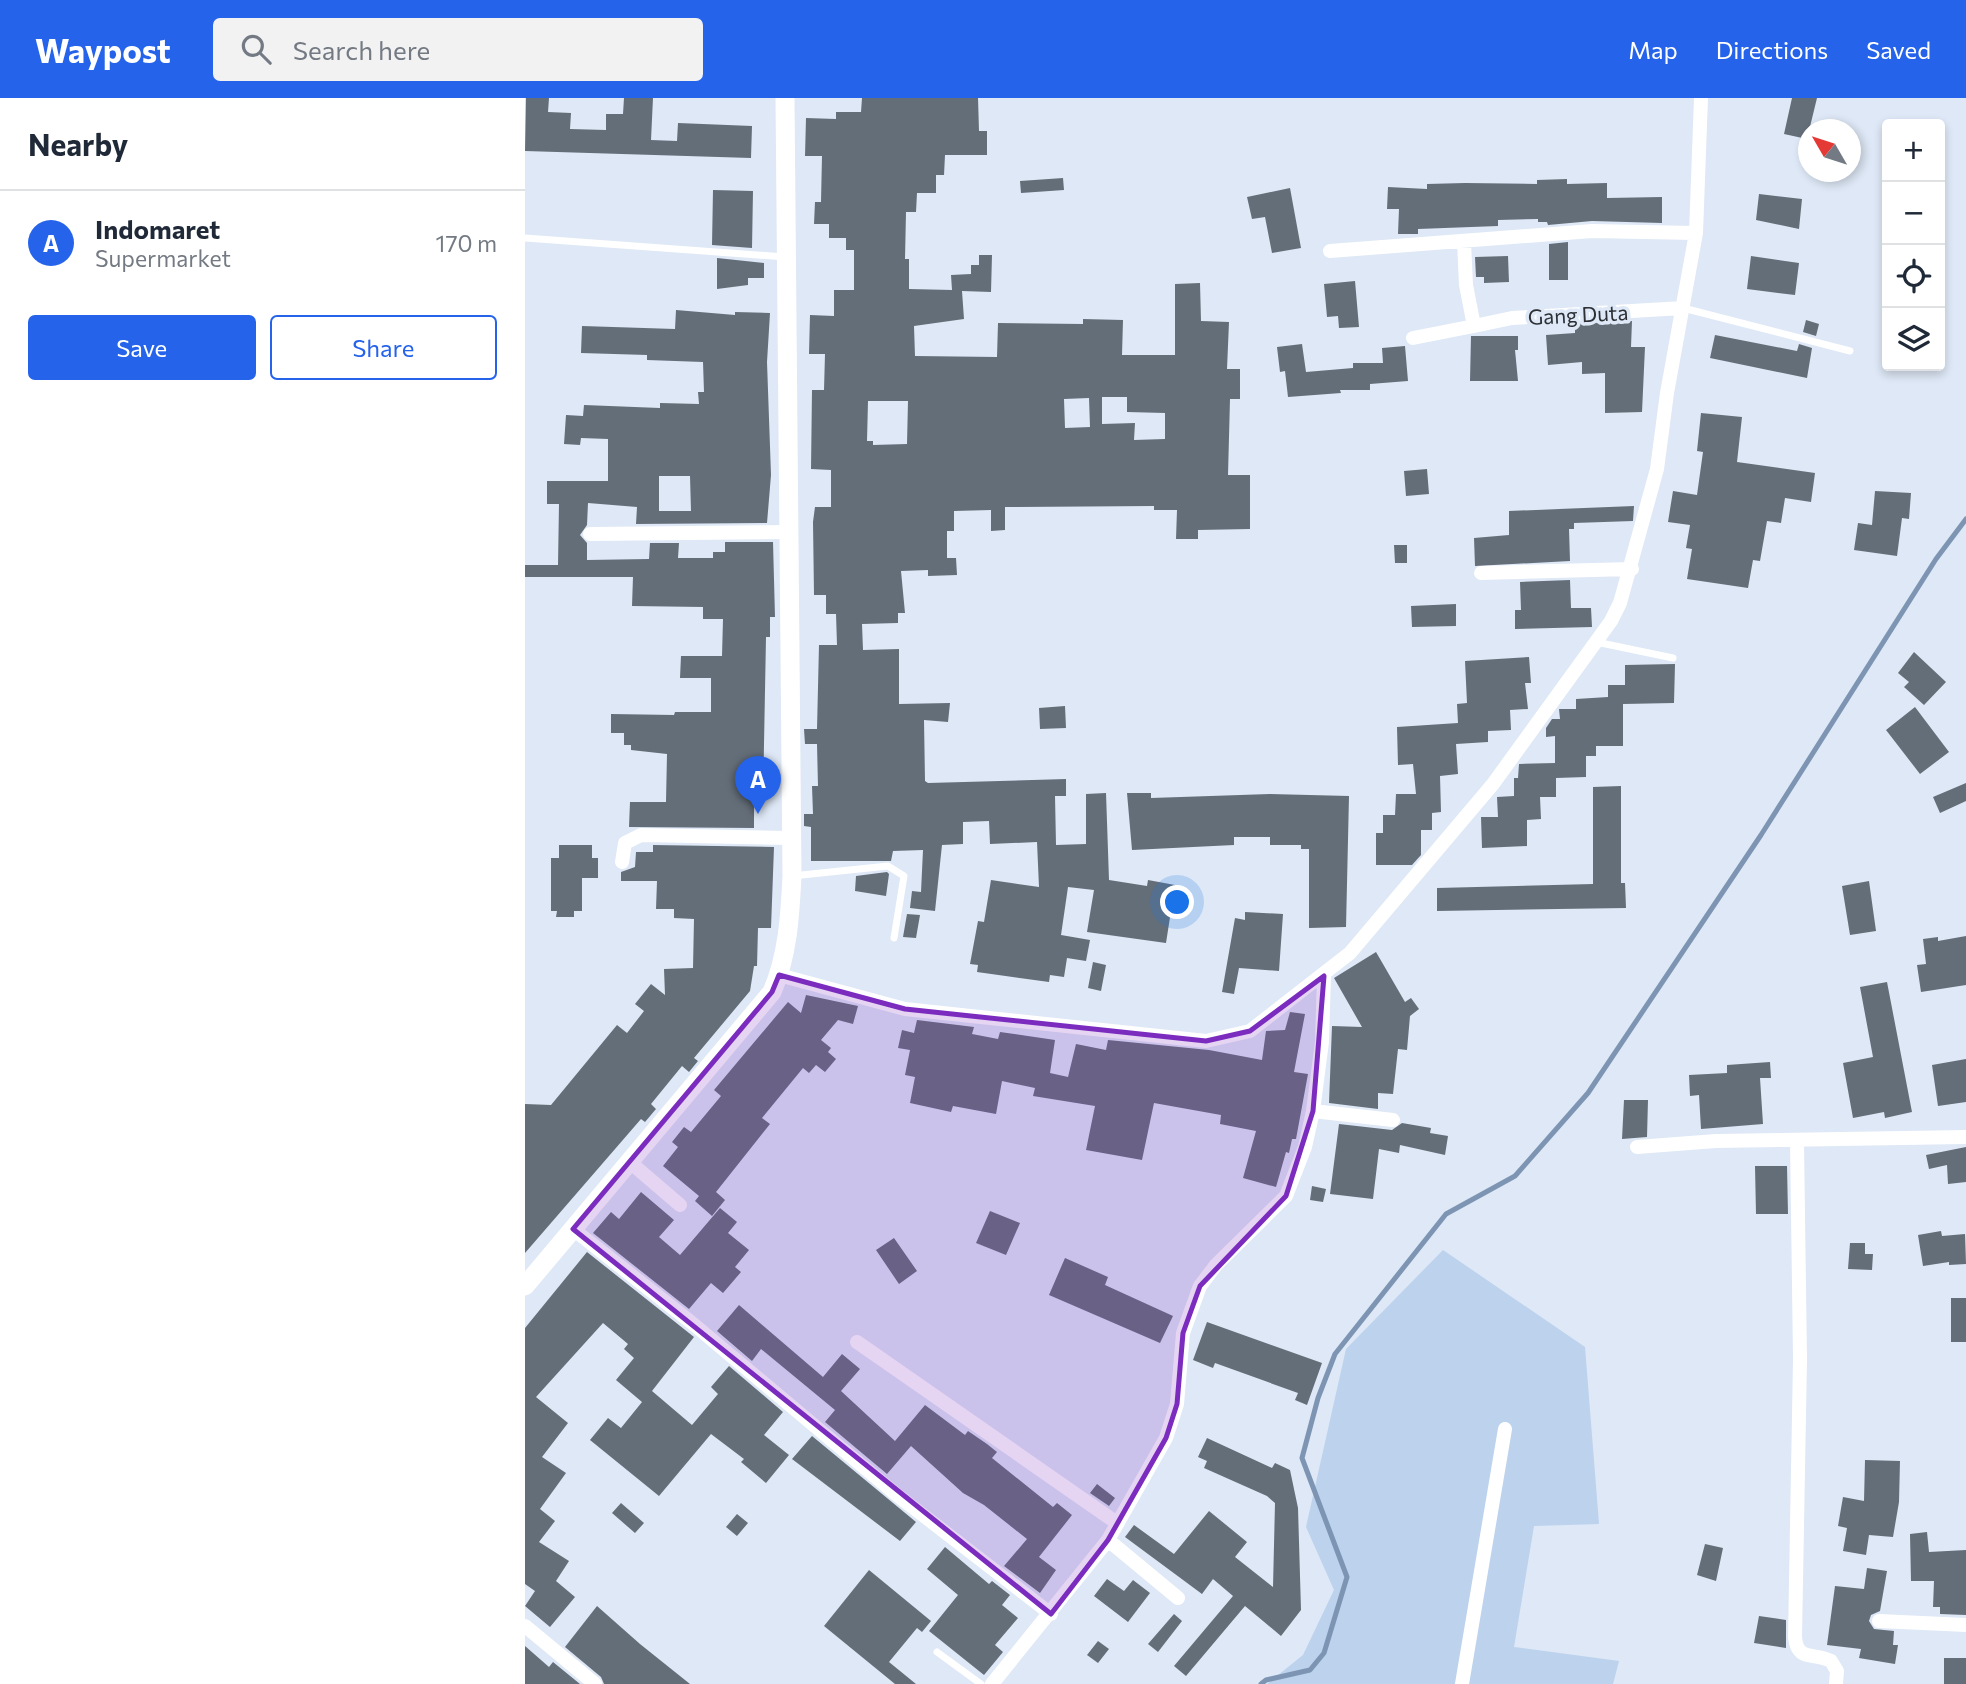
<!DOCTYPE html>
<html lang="en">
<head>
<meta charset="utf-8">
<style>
	:root { --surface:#fff; --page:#f2f2f3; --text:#1f2937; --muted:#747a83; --line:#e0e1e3; --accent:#2563eb }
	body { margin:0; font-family:Commissioner,sans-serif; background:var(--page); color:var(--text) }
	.controls { position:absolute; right:21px; top:21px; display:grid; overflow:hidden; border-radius:7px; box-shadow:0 4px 10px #0003 }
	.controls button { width:63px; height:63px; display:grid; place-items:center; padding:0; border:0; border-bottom:2px solid var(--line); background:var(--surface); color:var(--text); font:35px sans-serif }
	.compass { position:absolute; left:1273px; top:21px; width:63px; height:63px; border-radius:50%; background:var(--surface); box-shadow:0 4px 10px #0003; rotate:309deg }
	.you { position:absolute; left:653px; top:805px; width:24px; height:24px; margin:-18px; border:5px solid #fff; border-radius:50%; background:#1a73e8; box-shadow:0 0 0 10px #1a73e833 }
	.badge { display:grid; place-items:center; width:46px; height:46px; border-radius:50%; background:var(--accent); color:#fff; font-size:23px; font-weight:700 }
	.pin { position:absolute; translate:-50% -58px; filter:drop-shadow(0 2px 4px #0008) }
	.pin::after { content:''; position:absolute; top:37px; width:24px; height:21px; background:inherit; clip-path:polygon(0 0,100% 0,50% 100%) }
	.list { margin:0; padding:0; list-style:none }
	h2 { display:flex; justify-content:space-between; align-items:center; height:91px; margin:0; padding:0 28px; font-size:30px }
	h2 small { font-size:23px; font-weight:400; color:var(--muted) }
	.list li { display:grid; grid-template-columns:46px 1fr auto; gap:21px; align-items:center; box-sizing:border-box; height:105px; padding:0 28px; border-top:2px solid var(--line) }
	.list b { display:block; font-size:26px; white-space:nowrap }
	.list p { margin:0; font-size:23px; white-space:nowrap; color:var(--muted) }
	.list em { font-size:23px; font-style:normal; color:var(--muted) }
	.actions { display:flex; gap:14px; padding:21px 28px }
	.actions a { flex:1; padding:16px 0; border:2px solid var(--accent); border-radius:7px; text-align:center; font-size:24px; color:var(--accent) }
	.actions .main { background:var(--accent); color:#fff }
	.icon { flex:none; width:38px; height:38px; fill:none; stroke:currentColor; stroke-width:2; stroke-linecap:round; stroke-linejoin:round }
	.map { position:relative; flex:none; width:1441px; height:1586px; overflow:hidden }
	header { display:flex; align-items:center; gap:42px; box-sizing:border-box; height:98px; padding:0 35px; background:var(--accent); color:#fff }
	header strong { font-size:33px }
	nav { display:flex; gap:38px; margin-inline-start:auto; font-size:24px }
	.search { width:490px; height:63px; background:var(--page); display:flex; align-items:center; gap:18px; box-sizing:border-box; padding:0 24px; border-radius:7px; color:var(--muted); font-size:26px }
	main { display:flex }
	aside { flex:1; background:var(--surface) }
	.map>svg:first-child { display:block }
</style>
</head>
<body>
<header>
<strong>Waypost</strong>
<div class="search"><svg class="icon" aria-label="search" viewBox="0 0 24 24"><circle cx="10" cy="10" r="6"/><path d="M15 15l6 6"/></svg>Search here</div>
<nav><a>Map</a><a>Directions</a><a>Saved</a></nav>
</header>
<main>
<aside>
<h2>Nearby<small></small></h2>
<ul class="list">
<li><span class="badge">A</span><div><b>Indomaret</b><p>Supermarket</p></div><em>170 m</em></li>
</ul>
<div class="actions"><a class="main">Save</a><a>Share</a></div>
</aside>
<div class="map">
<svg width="1441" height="1586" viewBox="0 0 1441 1586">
	<rect width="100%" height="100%" fill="#dee8f6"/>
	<path fill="#bcd2ed" d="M918 1152 1060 1249 1074 1426 1009 1428 989 1549 1094 1563 1088 1586H742L778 1557 809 1492 781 1429 821 1251Z"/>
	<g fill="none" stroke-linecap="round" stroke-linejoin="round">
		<path stroke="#7d95b3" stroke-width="5" d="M736 1586 741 1582 785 1572 799 1555 822 1479 777 1360 793 1300 810 1256 921 1116 990 1078 1063 995 1236 737 1411 461 1441 421"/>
	</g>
	<path fill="#646e79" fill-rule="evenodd" d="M1 0H24L23 14 46 15 45 31 81 32V16H98L99 0H128L126 42 152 43 153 25 227 28 226 60 0 53Z
		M337 0H453L454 33H462V57H420L419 77H411V95H392L391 114H381L380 161H384V191L427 192 426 177 446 176V167H454V157H467L466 194 437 193 439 221 389 228 390 258 472 259 473 225 558 226V221L598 222 597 257H650V186L675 185 676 223 704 224 702 271H715V301H705L703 377H725V431L673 432V441H651L652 412H629V408L480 409V432L466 433V412L429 413V433H422V460H431L432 477 403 478V472L376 473 380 515H373V525L337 526 338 552 374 551V606L425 605 423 624 399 622 400 683 403 685 541 681V698H530L531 747 561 746V696L581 695 584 782 622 788 623 782 650 787 641 845 562 834 569 792 543 789 536 837 565 842 561 863 542 860 539 879 525 877 524 884 452 874 453 867 445 866 453 823 459 824 466 782 514 789 512 744 465 746 464 723 438 724V746L417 747 410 813 385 810 387 793 396 794 398 752 368 753 366 763H286V729L279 728V716H288L287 688H293L292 646H280L279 631H292L294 547H312L311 516H301V497H289L288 424 290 409H306V372L286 371 287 292H299L300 256H284L285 217 309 218V192H329V152H321V140H304V126H289L290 104H296L297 58H280L281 20 311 21V14H336ZM577 299H602V314L640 315V341L609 342 610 325 577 326ZM564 300 565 329 540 330 539 301ZM343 303H383L382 346 348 347V343H342Z
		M1267 0H1292L1282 41 1259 36Z
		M538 80 539 92 496 95 495 83Z
		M1042 81V86L1082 85V100L1137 99V125L1067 123 1023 127 1022 124H1013V121L973 122V128L893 131V136H873L874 111H862L863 89 902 91V86L940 85 1012 86V82Z
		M765 90 776 150 747 155 740 119 727 121 722 99Z
		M188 92 228 93 227 150 187 147Z
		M1234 96 1277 101 1274 131 1231 122Z
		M1043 144V182H1024V146Z
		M983 158 984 184 959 185V179H951L950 159Z
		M1226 158 1274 165 1270 197 1222 191Z
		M192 160 239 165V180H223V187L192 191Z
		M830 183 834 229 814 230 813 218 802 219 799 186Z
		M151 212 210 217V214L245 215 242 264 246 377 242 425 111 426 112 409 63 405 62 427 55 437 62 445V462L124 461 125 445H154L153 460H188V454H200V444H248L250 519H245V539H241L238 700H229V730L104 729 105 704H141L142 656 106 652V647H99V635H86V616L149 617 150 614H186V580H155L156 558H197L198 521H178V509L107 508 108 479H0V467H33L34 406H22V383H83V341L56 340 55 347 39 346 41 317 58 318 59 307 135 310V305L174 306 173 294H179L178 264 122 262V257L56 255 57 228 150 231ZM134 378H165L166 413H134Z
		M1281 222 1294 226 1291 238 1278 234Z
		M1107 223 1106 249H1120L1117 314 1080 315V275L1057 276V264L1023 267 1021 237 1050 235V226Z
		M1190 237 1272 253 1274 246 1287 250 1282 280 1185 260Z
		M946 238H993V252H990L993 283H945Z
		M777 246 781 274 828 270V265H858L857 250 880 248 883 283 845 286V292H815L816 295 763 299 760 273 755 274 752 249Z
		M1176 315 1217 319 1212 364 1290 375 1286 404 1260 400 1256 425 1242 423 1235 463 1228 462 1223 490 1162 481 1167 451 1161 450 1165 427 1143 424 1148 393 1172 397 1178 354 1172 353Z
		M902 371 904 396 881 398 879 373Z
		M1350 393 1386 395 1384 421 1377 420 1372 458 1329 452 1333 425 1347 427Z
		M1109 408 1108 423 1049 425V431H1044L1045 463 950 468 949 440 984 437V413Z
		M869 447H882V465H870Z
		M1045 482 1046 510H1066L1067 529 990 531V512H996L995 484Z
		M931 506V528L887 529 886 508Z
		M1389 554 1421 584 1399 607 1379 589 1384 584 1373 575Z
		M1004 559 1006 585H1000L1003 611 985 612 986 632 963 633V644L931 646 933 676 915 678 916 714 907 715V732H896V757L887 767H851V735H858V717H870L871 696H891L888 666 873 667 872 629 933 625 932 606 942 605 940 563Z
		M1150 566 1149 605 1098 606V648H1071V658H1061V679L1031 680V699H1015L1016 721 1002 722V748L957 750 956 719H973L972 699 989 698V680H993L994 666 1030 665V638L1021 639V630L1027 621H1035L1034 611H1051V601L1083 599V587H1100V567Z
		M540 608 541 630 515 631 514 610Z
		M1390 609 1424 654 1395 676 1361 632Z
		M1441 685V703L1415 715 1408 699Z
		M1096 688V785H1100L1101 810 912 813V790L1068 786V689Z
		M602 695H626V700L745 696 824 698 821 829 784 830V751H776V747H745V739H709V747L607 752Z
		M34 747H67V760H73V780H57V813H49V819H31L32 813H26V760H34Z
		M128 747 249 749 246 830H233L232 868H229L225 893 169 960 173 963 164 974 157 968 126 1006 131 1011 120 1024 116 1021 0 1155V1006L26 1007 92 927 102 935 119 913 110 906 126 886 140 897 139 871 168 870 169 821 149 820V811H131L132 783H96V774L110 769 111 754H128Z
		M362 774 364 776 361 798 330 793 331 778Z
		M1344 783 1351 833 1325 837 1317 788Z
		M720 814 758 816 754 873 714 870 709 896 697 894 710 820 720 822Z
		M382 816 395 817 391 840 378 839Z
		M1441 838V887L1396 894 1392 867 1401 866 1398 841 1413 839V843Z
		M851 854 880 904 886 900 894 911 885 918 882 952 873 951 868 996 853 995V1011L804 1005 807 928 837 929 809 880Z
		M568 864 581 867 576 893 563 890Z
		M1362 884 1387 1014 1360 1020 1359 1014 1328 1020 1318 965 1348 959 1335 889Z
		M281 897 333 908 328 926 313 922 296 942 306 950 303 954 311 961 300 974 291 967 284 975 278 970 237 1020 245 1026 191 1094 200 1102 187 1118 170 1103 174 1098 138 1068 153 1049 147 1044 159 1029 166 1034 196 998 189 992 263 904 276 915Z
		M765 914 780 916 769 974 783 976 771 1041H767L764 1055 761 1054 751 1089 718 1080 731 1033 695 1026 696 1017 629 1005 617 1062 561 1052 570 1008 508 998 510 990 477 983 471 1016 428 1008 426 1014 385 1005 390 979 380 977 385 952 373 950 377 932 389 935 392 922 449 929 447 936 473 941 475 934 530 942 525 975 543 979 551 946 581 952 583 942 684 952 737 962 741 933 760 932Z
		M1441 961V1004L1413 1008 1407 967Z
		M1245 964 1246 980H1235L1238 1026 1176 1031 1174 997 1165 998 1164 977 1202 975V967Z
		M1099 1002H1123L1122 1039 1097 1041Z
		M877 1025 906 1030 905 1035 923 1038 920 1057 875 1047 874 1055 854 1051 848 1101 805 1096 814 1026 867 1032Z
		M1441 1049V1084L1423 1086 1422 1067 1404 1071 1401 1057Z
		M1230 1068H1262L1263 1116H1231Z
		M787 1088 801 1091 798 1104 785 1102Z
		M116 1094 149 1122 134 1139 155 1157 195 1110 212 1124 203 1135 224 1152 210 1169 216 1174 198 1195 186 1185 164 1211 68 1135 86 1114 94 1121Z
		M465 1113 495 1125 481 1157 451 1145Z
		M1416 1133 1417 1138 1440 1136 1441 1166 1424 1167V1164L1398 1168 1393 1137Z
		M369 1140 392 1173 374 1186 351 1152Z
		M1325 1145H1340V1156H1348L1347 1172 1323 1171Z
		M62 1154 169 1239 127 1293 167 1327 193 1296 186 1289 204 1268 258 1314 239 1337 264 1357 241 1385 216 1364 219 1361 186 1336 134 1398 65 1342 83 1320 96 1330 117 1304 91 1282 109 1260 99 1251 103 1246 78 1225 11 1299 43 1325 17 1359 41 1375 15 1411 30 1423 14 1444 44 1463 31 1483 50 1499 25 1529 0 1508 10 1493 0 1486V1230Z
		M540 1160 583 1179 580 1187 648 1218 635 1245 524 1197Z
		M1426 1200H1441V1244H1426Z
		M214 1207 298 1279 317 1256 335 1271 316 1293 370 1343 400 1307 440 1337 443 1333 462 1346 472 1354 467 1360 528 1409 532 1405 547 1417 514 1459 531 1472 515 1495 479 1468 502 1441 459 1407 438 1395 386 1348 362 1376 300 1324 310 1312 236 1251 227 1263 192 1233Z
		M682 1224 797 1265 782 1307 770 1302 773 1295 690 1265 688 1270 668 1262Z
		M287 1338 391 1424 375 1443 267 1361Z
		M682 1340 747 1370 750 1365 765 1372 773 1410 776 1512 756 1538 720 1508 661 1578 649 1568 708 1498 688 1481 677 1496 600 1439 609 1427 649 1456 684 1413 722 1444 710 1459 748 1489 750 1405 742 1398 679 1370 682 1363 673 1359Z
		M1340 1362 1375 1363 1374 1404 1368 1439 1344 1437 1341 1457 1318 1453 1322 1430 1313 1428 1318 1399 1339 1403Z
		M572 1386 590 1400 584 1408 565 1395Z
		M96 1405 119 1425 110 1435 87 1415Z
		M212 1416 223 1425 212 1438 201 1429Z
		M1402 1434 1404 1454 1441 1452V1517L1415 1516V1509H1408L1409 1483H1386L1385 1436Z
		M1180 1446 1198 1450 1191 1483 1172 1477Z
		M420 1449 464 1486 467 1483 485 1497 477 1507 493 1520 470 1547 478 1554 459 1577 404 1533 433 1497 402 1471Z
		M1342 1470 1362 1473 1355 1513 1346 1517 1344 1523 1349 1531 1369 1533 1368 1547H1373L1370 1566 1334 1560 1336 1551 1302 1547 1310 1488 1339 1491Z
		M344 1472 406 1523 397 1534 392 1530 364 1564 391 1586H370L299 1528Z
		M582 1481 599 1493 608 1482 625 1495 603 1524 569 1498Z
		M72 1508 115 1546 165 1586H79L76 1579 40 1549Z
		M649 1516 657 1523 633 1554 623 1546Z
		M1234 1518 1261 1522V1550L1229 1545Z
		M573 1543 584 1551 573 1565 562 1557Z
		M0 1548 24 1569 28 1564 55 1586H0Z
		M1419 1560H1441V1586H1419Z"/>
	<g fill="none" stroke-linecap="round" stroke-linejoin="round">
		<path stroke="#fff" stroke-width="7" d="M0 140 261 159
			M1158 210 1325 253
			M1071 544 1148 560
			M267 778 363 768 379 778 369 840
			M412 1554 456 1586"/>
		<path stroke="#fff" stroke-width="14" d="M805 153 1067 133 1171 135
			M949 228 987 220 1158 210
			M888 240 949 228 941 187 939 144
			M65 436 263 434
			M956 475 1107 471
			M97 764 100 745 116 737 264 740
			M254 877 380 911 681 943 725 933 825 855 968 686 1086 523 1095 505 1132 371 1142 295 1171 135 1176 0
			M788 1013 868 1022
			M1272 1043 1275 1261 1270 1539C1272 1564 1289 1554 1306 1563L1312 1573 1311 1586
			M1112 1049 1191 1043 1441 1039
			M106 1065 155 1107
			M48 1131 167 1225 372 1397 526 1516
			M332 1244 592 1425
			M583 1442 653 1500
			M1354 1523 1441 1527
			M0 1528 70 1586
			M467 1586 583 1442 641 1340 652 1306 658 1235 675 1188 691 1167 761 1098 780 1049 788 1013 797 944 799 878
			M937 1586 980 1331"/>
		<path stroke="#fff" stroke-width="19" d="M0 1188 247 894C263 857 265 817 267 778L260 0"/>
	</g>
	<path fill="#7b2cbf" fill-opacity="0.2" stroke="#7b2cbf" stroke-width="5" stroke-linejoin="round" d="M254 877 380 911 681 943 725 933 799 878 788 1013 761 1098 675 1188 658 1235 652 1306 641 1340 583 1442 526 1516 48 1131 247 894Z"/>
	<g text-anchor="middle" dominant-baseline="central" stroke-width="7" stroke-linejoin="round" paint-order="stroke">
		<g font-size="21" fill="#2c3035" stroke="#dee8f6">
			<text transform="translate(1053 216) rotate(-3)">Gang Duta</text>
		</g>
	</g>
</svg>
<div class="controls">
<button>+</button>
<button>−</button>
<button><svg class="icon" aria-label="locate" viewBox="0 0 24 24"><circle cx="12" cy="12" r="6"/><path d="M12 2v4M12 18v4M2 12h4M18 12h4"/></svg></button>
<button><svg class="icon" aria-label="layers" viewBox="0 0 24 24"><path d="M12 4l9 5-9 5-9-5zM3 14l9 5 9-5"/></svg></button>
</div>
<svg class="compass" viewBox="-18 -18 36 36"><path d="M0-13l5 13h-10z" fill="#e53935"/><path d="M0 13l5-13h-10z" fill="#747a83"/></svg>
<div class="you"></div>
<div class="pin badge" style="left:233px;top:716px">A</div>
</div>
</main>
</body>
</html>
